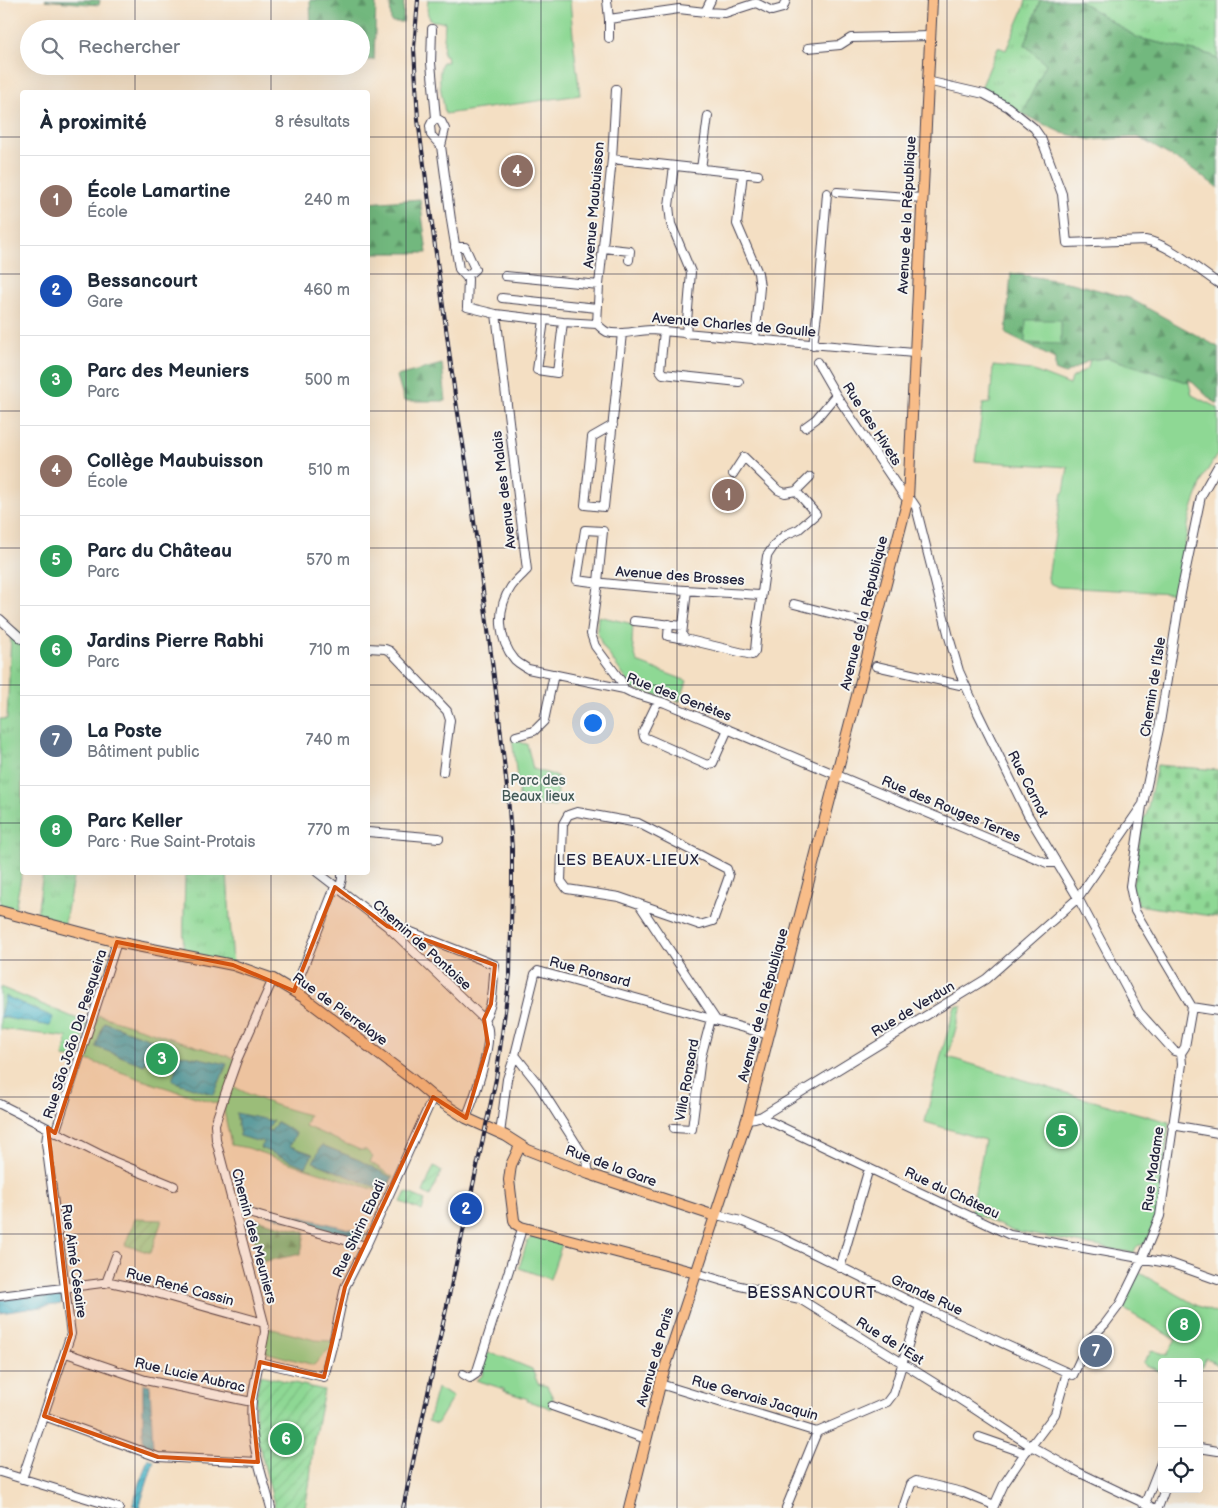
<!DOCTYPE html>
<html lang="fr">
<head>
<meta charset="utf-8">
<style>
	:root { --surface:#fff; --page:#f6f6f7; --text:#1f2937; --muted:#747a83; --line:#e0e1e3; --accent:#d93025 }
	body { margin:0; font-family:"Balsamiq Sans",sans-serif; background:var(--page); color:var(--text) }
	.controls { position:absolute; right:15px; bottom:15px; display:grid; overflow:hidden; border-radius:5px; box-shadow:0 5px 20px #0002 }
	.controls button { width:45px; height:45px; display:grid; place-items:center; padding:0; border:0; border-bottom:1px solid var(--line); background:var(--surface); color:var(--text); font:25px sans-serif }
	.you { position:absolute; left:592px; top:722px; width:18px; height:18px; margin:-12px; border:4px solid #fff; border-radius:50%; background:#1a73e8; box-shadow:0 0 0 8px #1a73e833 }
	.badge { display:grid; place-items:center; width:32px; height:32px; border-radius:50%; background:var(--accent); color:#fff; font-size:16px; font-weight:700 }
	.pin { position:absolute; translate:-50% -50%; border:2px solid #fff; box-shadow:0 1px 5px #0006 }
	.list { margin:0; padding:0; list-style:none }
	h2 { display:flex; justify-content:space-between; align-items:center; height:65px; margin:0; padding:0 20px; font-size:21px }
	h2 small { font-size:16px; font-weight:400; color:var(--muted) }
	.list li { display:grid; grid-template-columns:32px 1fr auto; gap:15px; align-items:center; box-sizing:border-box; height:90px; padding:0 20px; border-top:1px solid var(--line) }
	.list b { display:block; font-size:19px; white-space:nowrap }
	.list p { margin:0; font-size:16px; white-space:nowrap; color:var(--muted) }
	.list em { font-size:16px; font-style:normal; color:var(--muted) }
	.icon { flex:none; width:28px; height:28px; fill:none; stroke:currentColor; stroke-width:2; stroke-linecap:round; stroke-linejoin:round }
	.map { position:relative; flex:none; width:1218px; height:1508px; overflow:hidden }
	.search { position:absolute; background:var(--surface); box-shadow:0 5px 20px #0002; left:20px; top:20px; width:350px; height:55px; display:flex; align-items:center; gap:12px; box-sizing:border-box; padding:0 18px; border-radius:28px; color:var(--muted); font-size:19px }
	.panel { position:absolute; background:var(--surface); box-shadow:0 5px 20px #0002; left:20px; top:90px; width:350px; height:785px; border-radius:5px }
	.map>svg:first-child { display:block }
</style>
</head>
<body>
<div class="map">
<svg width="1218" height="1508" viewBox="0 0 1218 1508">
	<defs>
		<pattern id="grass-tufts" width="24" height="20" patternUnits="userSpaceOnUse" patternTransform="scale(1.25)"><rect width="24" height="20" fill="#8ed894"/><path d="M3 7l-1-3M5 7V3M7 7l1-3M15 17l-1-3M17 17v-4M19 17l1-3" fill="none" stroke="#7ab980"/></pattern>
		<pattern id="forest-firs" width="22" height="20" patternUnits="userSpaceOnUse" patternTransform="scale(1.25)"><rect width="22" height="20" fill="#72b87e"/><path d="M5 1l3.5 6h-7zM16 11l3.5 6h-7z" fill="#5d9568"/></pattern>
		<pattern id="cemetery-stones" width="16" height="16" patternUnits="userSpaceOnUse" patternTransform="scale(1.25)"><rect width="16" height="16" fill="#8ed894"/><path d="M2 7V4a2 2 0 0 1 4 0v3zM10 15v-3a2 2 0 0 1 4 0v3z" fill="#7ab980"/></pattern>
		<pattern id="garden-furrows" width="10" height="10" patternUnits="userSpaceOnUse" patternTransform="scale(1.25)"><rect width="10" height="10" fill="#8ed894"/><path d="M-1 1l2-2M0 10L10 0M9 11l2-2" fill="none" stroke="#7ab980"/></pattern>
		<pattern id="water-waves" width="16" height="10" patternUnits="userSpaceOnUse" patternTransform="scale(1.25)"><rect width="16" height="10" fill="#43afc2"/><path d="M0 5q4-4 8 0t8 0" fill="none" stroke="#388e9f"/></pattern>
	</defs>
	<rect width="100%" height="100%" fill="#f6f6f2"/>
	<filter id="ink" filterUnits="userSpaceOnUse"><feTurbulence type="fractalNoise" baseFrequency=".02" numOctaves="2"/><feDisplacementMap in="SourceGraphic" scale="10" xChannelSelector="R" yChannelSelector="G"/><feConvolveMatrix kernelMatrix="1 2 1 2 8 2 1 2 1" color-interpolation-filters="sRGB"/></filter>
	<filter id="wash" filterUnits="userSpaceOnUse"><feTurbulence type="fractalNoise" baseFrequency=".0096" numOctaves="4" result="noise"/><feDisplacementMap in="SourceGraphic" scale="20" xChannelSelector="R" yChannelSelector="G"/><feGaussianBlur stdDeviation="1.12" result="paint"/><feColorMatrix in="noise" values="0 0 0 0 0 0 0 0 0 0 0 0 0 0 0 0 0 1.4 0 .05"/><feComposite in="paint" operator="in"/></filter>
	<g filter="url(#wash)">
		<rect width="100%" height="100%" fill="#f4dfc3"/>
		<path fill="url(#grass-tufts)" stroke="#587d68" d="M1026 0H1040L1025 45 1047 64 1022 114 979 93 998 47 1006 50 1023 10Z
			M1078 0H1218V60L1211 55 1138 38Z
			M16 630 22 635V872L14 915 0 911V719H7L11 636Z
			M43 873H74L64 927 36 921Z
			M193 873H227L233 965 183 957 185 876Z"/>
		<path fill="url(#forest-firs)" stroke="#4a6d5c" d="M45 0H100L99 5Z
			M310 0H376L374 60H361V29H311Z
			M390 0H404L403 22H391Z
			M1040 0H1078L1138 38 1211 55 1218 60V188L1191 168 1138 137 1092 140 1062 133 1022 114 1046 64 1025 45Z
			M420 199 427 253H368V203Z
			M1011 273 1072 283 1129 298 1218 347V404L1210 399 1189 379V383L1108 358 1090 360 1065 374 1055 370V359L1006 334Z
			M442 364 446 401H404L397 376Z
			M247 1217 305 1232 301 1254 261 1262Z"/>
		<path fill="url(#cemetery-stones)" stroke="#587d68" d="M1157 765 1218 770V917L1137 905 1138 900 1135 898 1132 888 1143 818 1146 816Z"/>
		<path fill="#8ed894" stroke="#587d68" d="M428 0H570L574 47 580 95 445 114C443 96 436 80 442 62H447L446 55H443L445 22 432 21C426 15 427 8 428 0Z
			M1026 320H1061V344L1025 343Z
			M1108 358 1189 383 1192 395 1218 408V453L1204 476 1193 506 1189 520 1178 587 1173 590V593L1058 587 1049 583 1048 577 1062 493 1064 492 1068 467 975 461 983 404 990 403 993 366 1031 370 1070 385 1072 378 1088 368 1090 360Z
			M598 616 633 624 632 643 637 662 687 681 680 701 633 689 602 645 597 631Z
			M516 737 521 743 527 744 533 769 557 776 558 797 555 807 520 803 512 738Z
			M0 987 87 1023 78 1059 63 1057 67 1037 0 1029Z
			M955 1006H962L948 1057 1086 1099 1169 1122 1159 1215 1144 1245C1138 1244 1135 1247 1134 1253L1012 1231 971 1212 985 1140 925 1122 941 1055Z
			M98 1015 240 1060 229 1084C254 1098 280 1108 309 1115L305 1126 360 1150H366L373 1157 370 1162 393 1177 385 1193 290 1163 248 1148 231 1145 224 1111 228 1087 221 1105 148 1082 85 1059Z
			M533 1236 562 1244 550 1279 519 1268 527 1242Z
			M1138 1272 1196 1305 1218 1314V1365L1206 1358 1199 1371V1362H1162V1374L1156 1370 1143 1363 1152 1350 1167 1355 1176 1340 1119 1306Z
			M265 1327 315 1340 332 1341V1346L314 1365 268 1353 264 1351Z
			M488 1353C504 1356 516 1363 532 1369L538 1384 547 1386 553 1398 551 1409 545 1406 527 1401 528 1399 504 1391V1389L476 1380 481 1377 484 1372 481 1369Z
			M437 1388 453 1397 437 1424 428 1421Z"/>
		<path fill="url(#garden-furrows)" stroke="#587d68" d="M434 1166 442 1171 430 1196 423 1192Z
			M406 1192 425 1200 422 1211 401 1202Z
			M135 1219 162 1220 151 1253 125 1245Z
			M260 1375 324 1390 313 1445 310 1480 305 1508H275L256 1433 255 1402Z"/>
		<path fill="url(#water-waves)" stroke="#32687e" d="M5 996 53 1017 50 1026 0 1017Z
			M104 1022 153 1040 144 1065 96 1047Z
			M180 1054 227 1064 214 1095 172 1081Z
			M236 1113 273 1121 267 1130 271 1131 277 1122 296 1133 290 1146 313 1154 306 1167 260 1148 264 1143 261 1140 260 1142 240 1136Z
			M322 1145 359 1160 392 1178 385 1191 313 1162Z
			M248 1204 366 1233 363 1241 247 1209Z
			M61 1293V1304L0 1313V1300Z
			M143 1384 150 1385 153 1449 143 1446Z
			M148 1458 154 1461 139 1508 133 1505Z"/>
	</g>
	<g filter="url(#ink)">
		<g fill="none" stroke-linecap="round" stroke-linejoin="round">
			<g stroke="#423e4f" stroke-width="10">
				<path id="minor" d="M607 0 609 19 679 9 705 12 711 0
					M705 12 725 13 756 3 772 11 783 8 786 0
					M609 19V38
					M432 29 431 63 436 118 432 122 430 126 431 135 441 146 451 220 459 269 468 279 467 307 496 314 563 322 597 324C600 327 603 330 607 332 619 336 637 330 651 330L914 353
					M808 48 840 45 851 38 930 36
					M927 81 984 94 1008 107 1034 128 1041 138 1062 194 1067 243 1145 240C1169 244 1197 269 1218 283
					M436 118 441 121 445 129 441 146
					M612 159 758 175
					M674 166 669 206 671 224 691 272 686 334
					M701 169 708 116
					M743 173 737 224 758 273 760 287 755 340
					M837 192 922 198
					M455 247H465L475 269 466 277
					M603 248 630 251 629 260
					M505 276 599 285
					M502 298 597 308
					M496 314 527 570C522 575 515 581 511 587 496 609 498 640 515 660 519 664 524 666 528 669L624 689 632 693 665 703 1047 863H1056
					M544 320 537 370 557 373 563 322
					M597 324 599 285 612 159 616 89
					M664 331 660 370 663 374 739 382
					M813 345 818 306 827 193
					M817 362 836 395 904 496 912 501 916 507 949 637 959 671 978 713 1028 815 1078 898 1139 1012 1174 1051 1181 1053
					M613 425 592 437 585 505 604 507 622 333
					M805 427 816 419 836 395
					M733 474 744 457 778 490 785 493 796 491
					M687 590 682 635 685 639 752 655 755 651 757 629 767 556 775 544 785 535 799 529 816 514 796 491 810 477
					M794 604 876 625
					M0 619 22 639
					M634 621 683 626
					M669 624 668 636 685 639
					M368 648 385 649 390 651 447 711 450 720 443 772
					M876 666 960 685H965
					M624 689 621 681 595 646 591 634 598 582 603 531 585 530 577 580C638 588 700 591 761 595
					M658 701 643 732 644 737 707 765 713 763 728 729
					M516 736 534 731 544 721 554 674
					M1142 806 1130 886 1135 911 1192 1007
					M577 812 638 823 727 869 729 876 713 921 700 925 619 897 567 889 561 881 563 824 568 815Z
					M368 832 439 838
					M317 872 387 926 484 1019C486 1023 488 1027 488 1030 491 1050 474 1099 466 1118
					M339 890 342 879V872
					M639 904 716 1020
					M388 926 406 930 495 965C492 984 495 1004 484 1019
					M294 991 335 887
					M1192 1007 1218 1011
					M515 1055 538 1084 587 1161 589 1174
					M0 1104 115 1162 174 1186
					M762 1116 767 1120 1010 1235 1173 1264 1218 1280
					M747 1119 755 1118 762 1116 986 979 1078 898 1143 804 1159 729 1181 593 1201 496 1218 466
					M1172 1125 1218 1133
					M674 1128 692 1129 701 1057 711 1019
					M55 1133 117 942
					M500 1134 507 1079 515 1055 535 974 538 971 769 1035
					M234 1209 366 1246
					M715 1216H721L741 1221 782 1238 920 1306 1073 1375 1090 1339 1105 1324 1120 1304 1142 1259 1160 1216 1182 1064 1181 1053 1185 1047 1192 1007
					M840 1268 869 1168
					M696 1273 740 1286 800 1299 944 1389 1031 1446 1076 1471 1154 1508
					M106 1283 116 1256
					M0 1296 110 1282 142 1289 264 1323
					M66 1353 145 1380 252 1402
					M260 1362 324 1377 333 1343 345 1287 366 1246 433 1097
					M463 1374 470 1378 476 1374 521 1232 526 1228
					M660 1384 817 1432 887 1402 893 1394 920 1306
					M552 1406 646 1439
					M44 1416 158 1457 258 1462
					M979 1437 1025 1453
					M1199 1448 1218 1451
					M0 1472 119 1508
					M22 1479 71 1334 46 1143 48 1128
					M1149 1506 1146 1501 1162 1460
					M271 1508C262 1474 248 1437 252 1401 255 1378 261 1355 265 1332L264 1323 216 1140 215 1124 225 1094 237 1060 273 979
					M786 1508 817 1432
					M903 1508 911 1484 916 1481 962 1492 994 1505
					M993 1508 1004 1484 1025 1453 1031 1446 1055 1414 1067 1372
					M1158 1508 1165 1489"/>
			</g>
			<g stroke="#423e4f" stroke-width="12">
				<path id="major" d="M0 911 117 942 233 965 273 979 303 997 413 1080 433 1097 466 1118 506 1136 528 1150 589 1174 715 1216
					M520 1146 511 1165 509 1180 514 1220 516 1224 521 1227 696 1273
					M629 1508 662 1377 747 1119 908 499 932 0"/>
			</g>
			<use href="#minor" stroke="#fff" stroke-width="8"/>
			<use href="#major" stroke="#f8bd89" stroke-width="10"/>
			<g stroke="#22223b" stroke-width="4">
				<path id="rail" d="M403 1508 496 1079 510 974 512 881V848L508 797 498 708 468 474 455 395 418 120 414 48 418 0"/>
			</g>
			<use href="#rail" stroke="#f6f6f2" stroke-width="2" stroke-dasharray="5.5" stroke-linecap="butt"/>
		</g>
	</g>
	<path fill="#d45411" fill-opacity="0.2" stroke="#d45411" stroke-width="4" stroke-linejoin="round" d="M335 887 387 926 495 965 491 1004 484 1019 488 1044 466 1118 433 1097 345 1287 324 1377 260 1362 252 1402 258 1462 158 1457 44 1416 71 1334 48 1128 55 1133 117 942 233 965 294 991Z"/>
	<path fill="none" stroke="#22223b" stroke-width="1" stroke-opacity="0.55" d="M135 0V29M271 0V29M406 0V1508M541 0V1508M677 0V1508M812 0V1508M947 0V1508M1083 0V1508M135 66V92M271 66V92M0 137H22M368 137H1218M0 274H22M368 274H1218M0 411H22M368 411H1218M0 548H22M368 548H1218M0 685H22M368 685H1218M0 823H22M368 823H1218M135 872V1508M271 872V1508M0 960H1218M0 1097H1218M0 1234H1218M0 1371H1162M1199 1371H1218"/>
	<g text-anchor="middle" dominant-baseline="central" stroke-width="4" stroke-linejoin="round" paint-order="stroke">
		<g font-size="14" fill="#22223b" stroke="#f6f6f2">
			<text transform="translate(594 205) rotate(-85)">Avenue Maubuisson</text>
			<text transform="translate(907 215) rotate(-87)">Avenue de la République</text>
			<text transform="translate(734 325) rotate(5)">Avenue Charles de Gaulle</text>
			<text transform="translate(872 424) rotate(57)">Rue des Hivets</text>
			<text transform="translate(504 490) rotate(-97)">Avenue des Malais</text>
			<text transform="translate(680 576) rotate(4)">Avenue des Brosses</text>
			<text transform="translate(864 613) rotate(-76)">Avenue de la République</text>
			<text transform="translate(1153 687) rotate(-81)">Chemin de l’Isle</text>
			<text transform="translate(679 697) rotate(21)">Rue des Genètes</text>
			<text transform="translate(1028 784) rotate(63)">Rue Carnot</text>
			<text transform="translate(951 809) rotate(23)">Rue des Rouges Terres</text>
			<text transform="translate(422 945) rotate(42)">Chemin de Pontoise</text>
			<text transform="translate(590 972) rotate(15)">Rue Ronsard</text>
			<text transform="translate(763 1005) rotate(-75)">Avenue de la République</text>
			<text transform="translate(340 1009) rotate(36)">Rue de Pierrelaye</text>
			<text transform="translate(913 1009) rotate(-31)">Rue de Verdun</text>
			<text transform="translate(75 1034) rotate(-72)">Rue São João Da Pesqueira</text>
			<text transform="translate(687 1080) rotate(-80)">Villa Ronsard</text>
			<text transform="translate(611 1166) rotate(20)">Rue de la Gare</text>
			<text transform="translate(1153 1169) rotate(-82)">Rue Madame</text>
			<text transform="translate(952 1193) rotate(25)">Rue du Château</text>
			<text transform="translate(359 1229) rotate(-65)">Rue Shirin Ebadi</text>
			<text transform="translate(254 1236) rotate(75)">Chemin des Meuniers</text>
			<text transform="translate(74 1261) rotate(82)">Rue Aimé Césaire</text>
			<text transform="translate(180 1287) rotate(15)">Rue René Cassin</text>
			<text transform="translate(927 1295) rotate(25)">Grande Rue</text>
			<text transform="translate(890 1341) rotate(32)">Rue de l'Est</text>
			<text transform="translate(655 1357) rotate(-74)">Avenue de Paris</text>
			<text transform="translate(190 1375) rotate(13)">Rue Lucie Aubrac</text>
			<text transform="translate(755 1398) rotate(16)">Rue Gervais Jacquin</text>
		</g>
		<g font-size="14" fill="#425956" stroke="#f6f6f2">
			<text x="538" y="780">Parc des<tspan x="538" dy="16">Beaux lieux</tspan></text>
		</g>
		<g font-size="15" letter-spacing="1" fill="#22223b" stroke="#f6f6f2">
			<text x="628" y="860">LES BEAUX-LIEUX</text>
		</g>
		<g font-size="16" letter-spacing="1" fill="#22223b" stroke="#f6f6f2">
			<text x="812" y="1293">BESSANCOURT</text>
		</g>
	</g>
</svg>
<div class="controls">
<button>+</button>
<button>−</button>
<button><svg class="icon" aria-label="locate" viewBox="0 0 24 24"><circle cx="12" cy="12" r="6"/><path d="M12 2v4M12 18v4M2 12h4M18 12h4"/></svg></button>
</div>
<div class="you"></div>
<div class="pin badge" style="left:728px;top:495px;background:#8d6e63">1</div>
<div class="pin badge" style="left:466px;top:1209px;background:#1a4fb4">2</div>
<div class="pin badge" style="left:162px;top:1059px;background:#2e9e5b">3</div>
<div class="pin badge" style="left:517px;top:171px;background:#8d6e63">4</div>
<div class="pin badge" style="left:1062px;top:1131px;background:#2e9e5b">5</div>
<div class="pin badge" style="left:286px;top:1439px;background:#2e9e5b">6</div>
<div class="pin badge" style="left:1096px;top:1351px;background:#5c6f8a">7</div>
<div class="pin badge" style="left:1184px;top:1325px;background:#2e9e5b">8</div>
<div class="search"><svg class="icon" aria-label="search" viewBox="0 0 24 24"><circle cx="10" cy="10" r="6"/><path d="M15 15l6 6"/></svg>Rechercher</div>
<section class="panel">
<h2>À proximité<small>8 résultats</small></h2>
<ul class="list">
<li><span class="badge" style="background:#8d6e63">1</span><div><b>École Lamartine</b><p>École</p></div><em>240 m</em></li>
<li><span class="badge" style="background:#1a4fb4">2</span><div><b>Bessancourt</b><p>Gare</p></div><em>460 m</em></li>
<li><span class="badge" style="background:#2e9e5b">3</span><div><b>Parc des Meuniers</b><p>Parc</p></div><em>500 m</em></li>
<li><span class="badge" style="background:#8d6e63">4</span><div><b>Collège Maubuisson</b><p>École</p></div><em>510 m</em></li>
<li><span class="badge" style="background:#2e9e5b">5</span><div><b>Parc du Château</b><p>Parc</p></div><em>570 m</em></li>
<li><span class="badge" style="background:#2e9e5b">6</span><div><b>Jardins Pierre Rabhi</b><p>Parc</p></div><em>710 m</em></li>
<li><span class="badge" style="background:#5c6f8a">7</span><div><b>La Poste</b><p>Bâtiment public</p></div><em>740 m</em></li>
<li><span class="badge" style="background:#2e9e5b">8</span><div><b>Parc Keller</b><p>Parc · Rue Saint-Protais</p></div><em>770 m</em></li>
</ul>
</section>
</div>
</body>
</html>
